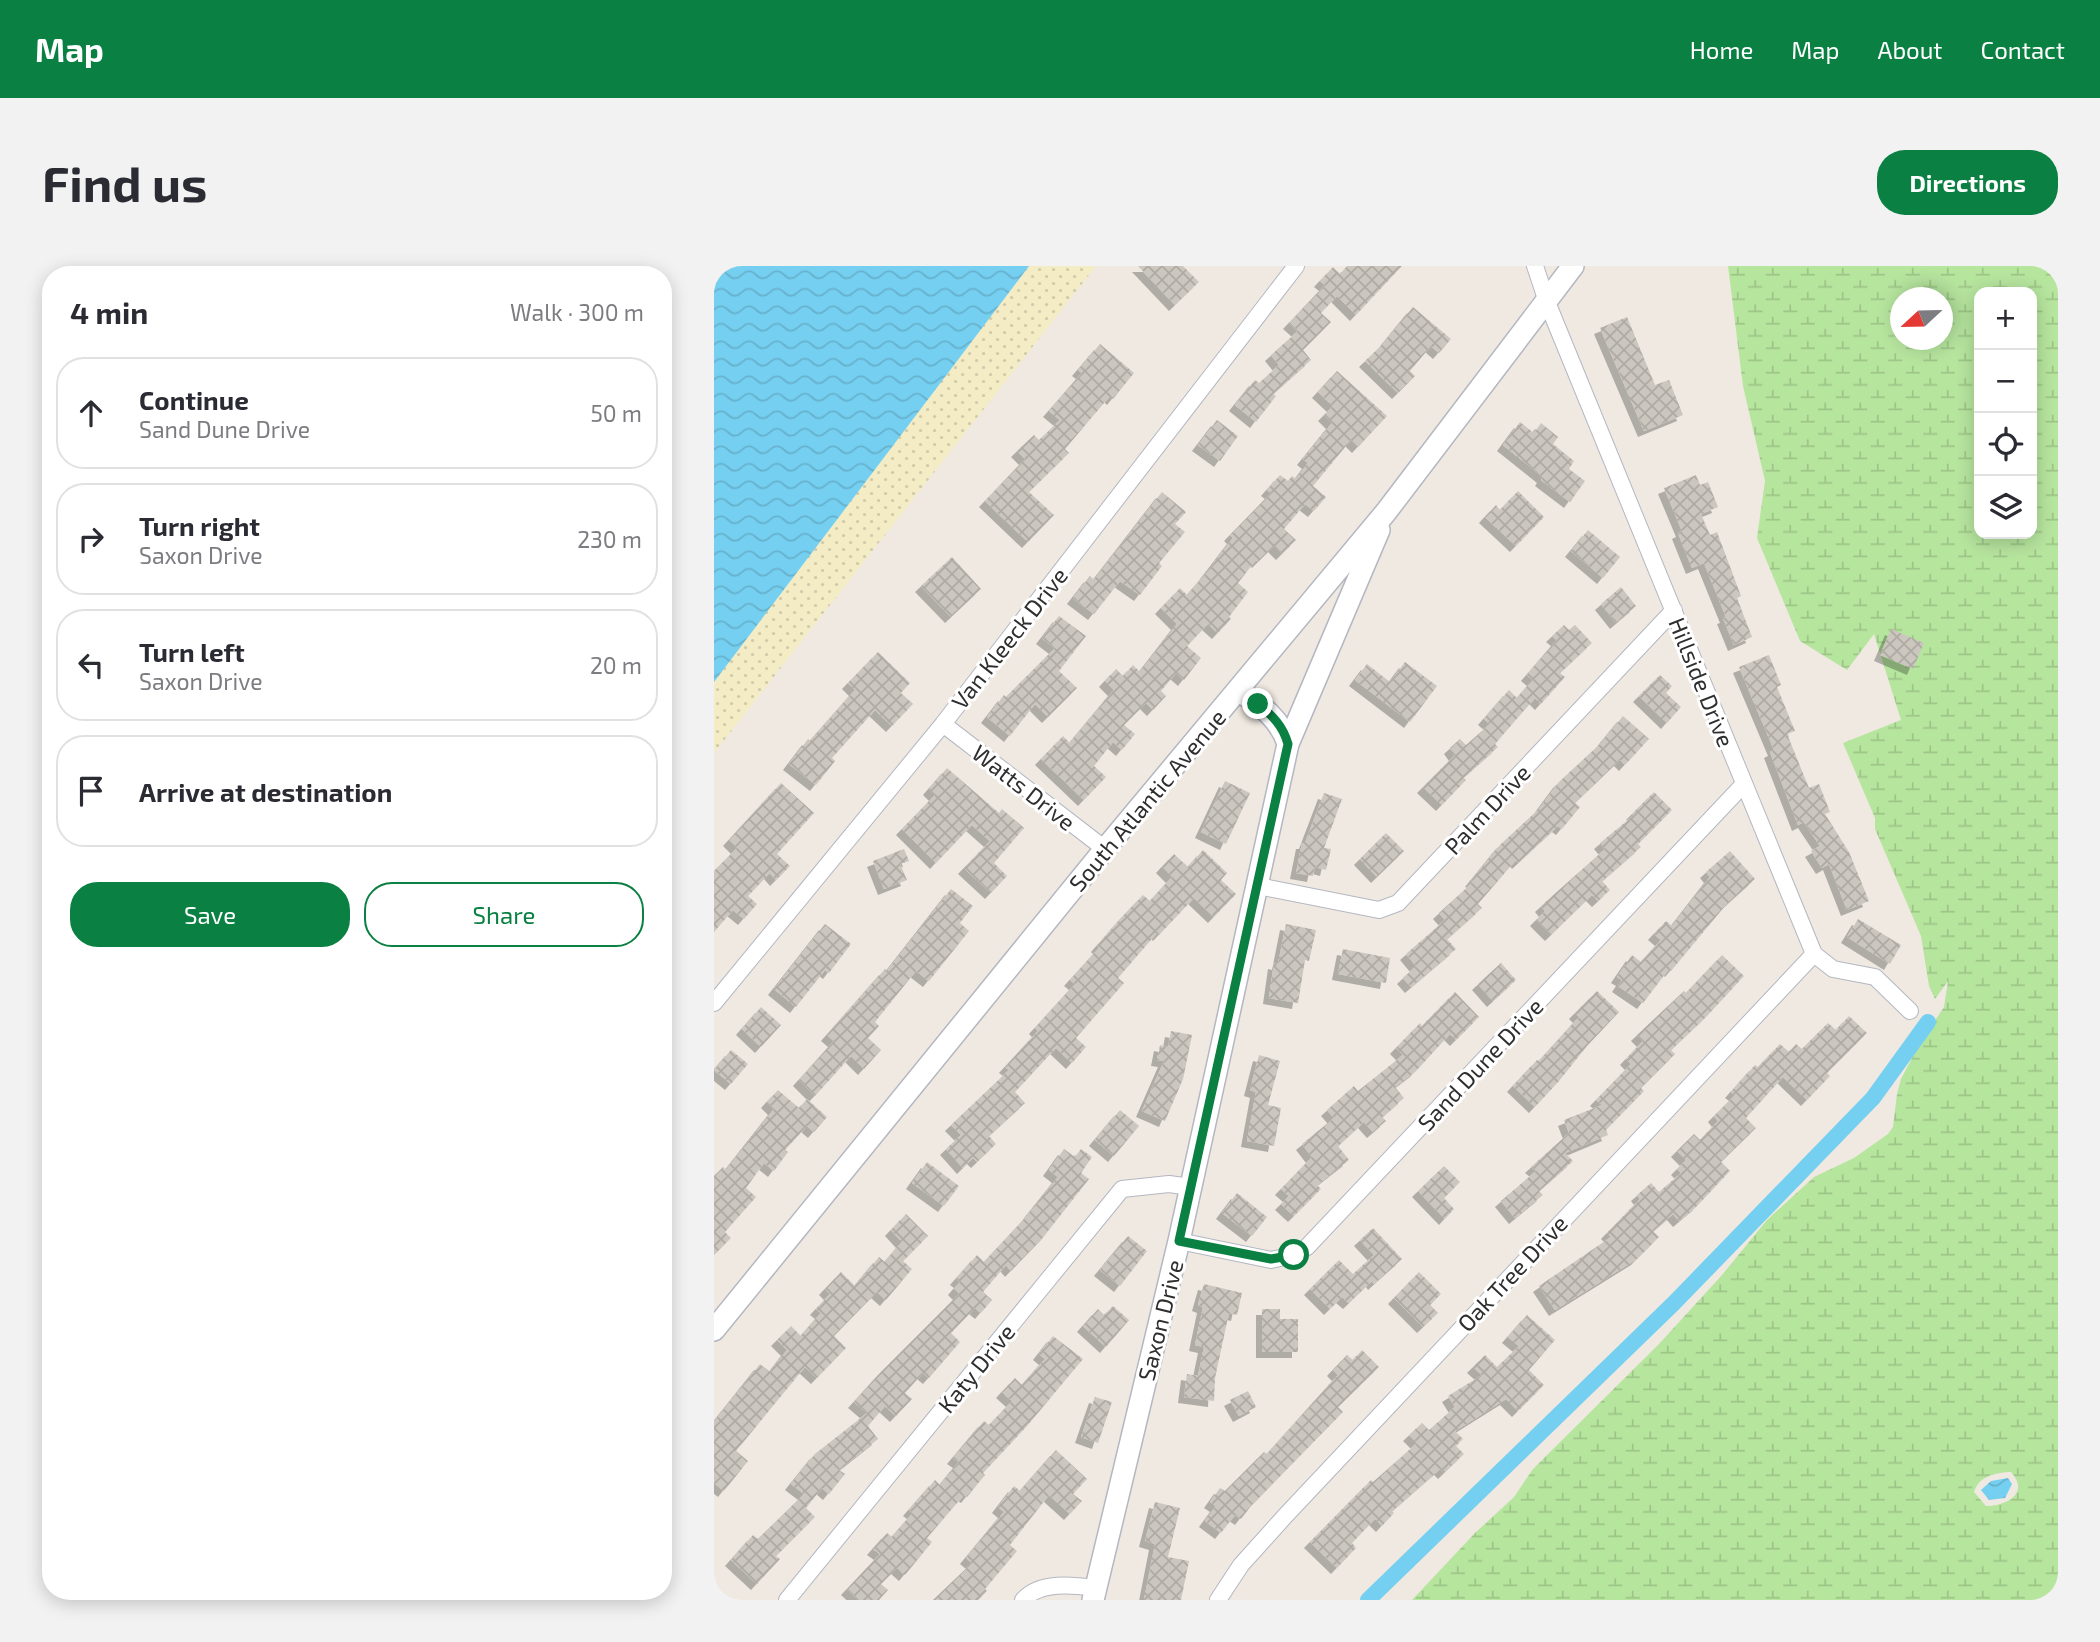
<!DOCTYPE html>
<html lang="en">
<head>
<meta charset="utf-8">
<style>
	:root { --surface:#fff; --page:#f2f2f3; --text:#2b2b33; --muted:#7c7c81; --line:#e1e1e2; --accent:#0b8043 }
	body { margin:0; font-family:"Exo 2",sans-serif; background:var(--page); color:var(--text) }
	.controls { position:absolute; right:21px; top:21px; display:grid; overflow:hidden; border-radius:14px; box-shadow:0 4px 18px #0003 }
	.controls button { width:63px; height:63px; display:grid; place-items:center; padding:0; border:0; border-bottom:2px solid var(--line); background:var(--surface); color:var(--text); font:35px sans-serif }
	.compass { position:absolute; left:1176px; top:21px; width:63px; height:63px; border-radius:50%; background:var(--surface); box-shadow:0 4px 18px #0003; rotate:248deg }
	.stop { position:absolute; width:21px; height:21px; margin:-16px; border:5px solid #0b8043; border-radius:50%; background:#fff }
	.stop.end { background:#0b8043; border-color:#fff; box-shadow:0 2px 7px #0008 }
	.list { margin:0; padding:0; list-style:none }
	h2 { display:flex; justify-content:space-between; align-items:center; height:91px; margin:0; padding:0 28px; font-size:30px }
	h2 small { font-size:23px; font-weight:400; color:var(--muted) }
	.list li { display:grid; grid-template-columns:46px 1fr auto; gap:21px; align-items:center; box-sizing:border-box; height:112px; margin:0 14px 14px; padding:0 14px; border:2px solid var(--line); border-radius:28px }
	.list b { display:block; font-size:26px; white-space:nowrap }
	.list p { margin:0; font-size:23px; white-space:nowrap; color:var(--muted) }
	.list em { font-size:23px; font-style:normal; color:var(--muted) }
	.actions { display:flex; gap:14px; padding:21px 28px }
	.actions a { flex:1; padding:16px 0; border:2px solid var(--accent); border-radius:28px; text-align:center; font-size:24px; color:var(--accent) }
	.actions .main { background:var(--accent); color:#fff }
	.icon { flex:none; width:38px; height:38px; fill:none; stroke:currentColor; stroke-width:2; stroke-linecap:round; stroke-linejoin:round }
	.map { position:relative; flex:none; width:1344px; height:1334px; overflow:hidden; border-radius:28px }
	header { display:flex; align-items:center; gap:42px; box-sizing:border-box; height:98px; padding:0 35px; background:var(--accent); color:#fff }
	header strong { font-size:33px }
	nav { display:flex; gap:38px; margin-inline-start:auto; font-size:24px }
	.intro { display:flex; align-items:center; justify-content:space-between; box-sizing:border-box; height:168px; padding:0 42px }
	h1 { margin:0; font-size:49px }
	.button { padding:18px 32px; border-radius:28px; background:var(--accent); color:#fff; font-size:24px; font-weight:700 }
	main { display:flex; gap:42px; padding:0 42px }
	aside { flex:1; background:var(--surface); border-radius:28px; box-shadow:0 4px 18px #0003 }
	.map>svg:first-child { display:block }
</style>
</head>
<body>
<header>
<strong>Map</strong>
<nav><a>Home</a><a>Map</a><a>About</a><a>Contact</a></nav>
</header>
<div class="intro"><h1>Find us</h1><a class="button">Directions</a></div>
<main>
<aside>
<h2>4 min<small>Walk · 300 m</small></h2>
<ul class="list">
<li><svg class="icon" aria-label="ahead" viewBox="0 0 24 24"><path d="M12 20V5M6 11l6-6 6 6"/></svg><div><b>Continue</b><p>Sand Dune Drive</p></div><em>50 m</em></li>
<li><svg class="icon" aria-label="right" viewBox="0 0 24 24"><path d="M7 20v-9h11M14 6l5 5-5 5"/></svg><div><b>Turn right</b><p>Saxon Drive</p></div><em>230 m</em></li>
<li><svg class="icon" aria-label="left" viewBox="0 0 24 24"><path d="M17 20v-9H6M10 6l-5 5 5 5"/></svg><div><b>Turn left</b><p>Saxon Drive</p></div><em>20 m</em></li>
<li><svg class="icon" aria-label="arrive" viewBox="0 0 24 24"><path d="M6 21V4h12l-3 4 3 4H6"/></svg><div><b>Arrive at destination</b></div></li>
</ul>
<div class="actions"><a class="main">Save</a><a>Share</a></div>
</aside>
<div class="map">
<svg width="1344" height="1334" viewBox="0 0 1344 1334">
	<defs>
		<pattern id="wetland-marsh" width="20" height="14" patternUnits="userSpaceOnUse" patternTransform="scale(1.75)"><rect width="20" height="14" fill="#b6e59e"/><path d="M1 5h8M5 5V1M11 12h8M15 12V8" fill="none" stroke="#9dc588"/></pattern>
		<pattern id="sand-dots" width="8" height="8" patternUnits="userSpaceOnUse" patternTransform="scale(1.75)"><rect width="8" height="8" fill="#f3ecc5"/><path d="M2 2h.1M6 6h.1" fill="none" stroke="#d1cbaa" stroke-width="1.8" stroke-linecap="round"/></pattern>
		<pattern id="water-waves" width="16" height="10" patternUnits="userSpaceOnUse" patternTransform="scale(1.75)"><rect width="16" height="10" fill="#75cff0"/><path d="M0 5q4-4 8 0t8 0" fill="none" stroke="#66b2ce"/></pattern>
		<pattern id="building-cross-hatch" width="8" height="8" patternUnits="userSpaceOnUse" patternTransform="scale(1.75)"><rect width="8" height="8" fill="#cbc7bf"/><path d="M0 0l8 8M0 8l8-8" fill="none" stroke="#afaba4"/></pattern>
		<filter id="shadow"><feDropShadow dx="-6" dy="6" stdDeviation="0" flood-color="#0004"/></filter>
	</defs>
	<rect width="100%" height="100%" fill="#efe9e1"/>
	<path fill="url(#wetland-marsh)" fill-rule="evenodd" d="M1014 0H1344V1334H698L761 1267 800 1231 819 1203 945 1078 1008 1009 1053 954 1100 911 1140 892 1174 868 1179 861 1183 828 1187 813 1206 777 1230 741 1234 715 1221 733 1215 720 1207 670 1161 563V552L1129 477 1187 454 1160 368 1133 404 1086 375 1043 272 1051 215 1029 120ZM1265 26H1318V268H1265ZM1186 32H1228V74H1186ZM1293 1206H1297C1316 1227 1293 1240 1272 1240L1260 1226C1265 1211 1278 1208 1293 1206Z"/>
	<path fill="url(#sand-dots)" d="M0 0H382L0 487Z"/>
	<path fill="url(#water-waves)" d="M0 0H315L0 416Z
		M1294 1212 1298 1218 1291 1232 1275 1234 1267 1224 1277 1215Z"/>
	<g fill="none" stroke-linecap="round" stroke-linejoin="round">
		<path stroke="#75cff0" stroke-width="16" d="M654 1334 960 1037 1159 832 1214 756"/>
	</g>
	<path fill="url(#building-cross-hatch)" filter="url(#shadow)" d="M424 0H469L485 16 461 39Z
		M633 0H688L642 49 623 30 607 47 617 56 589 84 597 94 559 128 562 130 542 156 521 139 541 114 545 117 565 99 557 89 584 65 575 57 611 19 606 15 619 1 626 8Z
		M699 41 737 73 725 87 717 80 696 105 701 110 684 127 651 95 669 78Z
		M913 51 941 119 955 114 969 149 930 165 886 62Z
		M386 78 420 107 399 133 396 130 351 183 355 187 315 226 340 249 314 276 271 235 311 193 303 185 320 169 325 174 346 154 335 145 368 107 364 104Z
		M623 105 673 150 644 181 637 174 599 220 612 231 600 245 591 238 570 263 582 274 568 288 560 280 544 296 542 294 524 317 534 326 515 351 517 353 504 367 494 358 473 380 487 392 470 414 462 407 447 425 452 430 439 444 432 437 410 459 421 468 408 484 399 476 380 500 392 511 370 534 327 493 349 470 356 477 400 424 391 415 402 403 409 410 419 399 426 406 463 358 447 342 466 322 473 329 489 311 519 272 516 269 557 227 553 224 566 209 574 215 578 210 582 213 594 197 589 193 618 157 610 149 619 140 604 126Z
		M503 154 524 170 506 195 484 179Z
		M806 156 820 167 827 157 844 171 839 178 860 195 855 203 871 215 856 236 827 214 829 211 789 179Z
		M982 209 986 219 994 216 1004 241 987 248 996 269 1003 266 1027 330 1023 332 1038 371 1020 379 1009 352 1012 351 990 297 978 302 964 267 968 265 950 222Z
		M804 225 830 251 802 280 771 251 782 239 786 244Z
		M448 226 472 246 461 258 471 266 445 297 448 300 426 329 406 315 380 348 359 332 376 310 380 314Z
		M874 264 906 291 889 312 857 285Z
		M238 291 267 323 237 351 207 320Z
		M907 321 922 340 902 357 887 338Z
		M345 350 372 370 345 405 363 422 334 451 321 438 296 470 273 451 290 429 292 431 341 382 328 372Z
		M850 359 855 364 861 359 878 377 846 407 851 411 827 438 821 432 781 478 784 481 749 512 752 514 728 539 709 521 741 489 736 482 746 473 752 479 776 458 770 453 795 424 803 432 819 414 813 409 843 374 838 370Z
		M1177 363 1210 377 1199 403 1166 389Z
		M164 386 196 417 187 427 199 438 178 460 161 444 118 492 121 495 102 519 75 498 94 473 96 475 141 424 134 417Z
		M1055 389 1067 419 1063 421 1081 465 1073 468 1095 522 1105 518 1116 546 1111 548 1135 586 1155 635 1133 644 1115 598 1108 602 1097 585 1106 580 1090 556 1084 559 1056 486 1060 484 1025 401Z
		M691 396 723 420 696 456 641 414 653 398 676 416Z
		M946 409 958 420 952 427 967 441 953 457 925 430Z
		M909 450 935 473 911 499 906 494 861 537 866 541 848 563 844 560 804 597 802 594 764 638 768 642 733 673 742 683 697 721 689 712 702 700 692 688 731 654 725 647 759 616 757 615 787 578 825 543 845 516 887 477Z
		M233 502 285 547 288 543 310 562 280 597 293 610 277 627 250 602 276 575 258 559 222 597 188 563 221 529 215 523Z
		M511 515 536 527 512 578 487 566Z
		M67 517 100 547 63 588 76 600 62 614 56 607 34 630 43 638 30 653 19 644 0 666V605L23 582 15 574Z
		M940 526 958 544 924 578 927 581 888 615 896 624 884 635 878 629 837 669 822 654 831 645 827 640 891 583 886 577 920 549 918 548Z
		M610 527 628 533 610 582 617 583 612 604 601 601 599 610 582 607 588 577H591Z
		M672 567 690 585 663 611 646 593Z
		M190 583 195 595 186 598 193 614 170 623 159 595Z
		M489 584 513 607 507 614 522 628 500 651 480 632 445 669 443 667 404 712 410 717 362 772 372 781 358 797 342 782 301 826 311 837 275 870 282 878 263 896 259 892 249 902 232 883 247 869 237 859 295 804 291 801 324 765 321 762 361 718 356 714 385 682 383 680 411 648 429 629 436 635 458 611 448 601 460 588 474 601Z
		M1016 585 1041 613 1011 640 957 705 955 703 929 737 904 720 908 714 903 711 918 689 927 696 947 674 940 668 952 655 958 660 996 611 992 606Z
		M237 623 259 640 246 657 255 665 215 715 202 705 161 756 165 760 154 772 167 784 150 803 137 790 101 830 85 814 120 775 113 769 171 703 173 705Z
		M1144 653 1187 679 1176 698 1133 671Z
		M111 658 137 678 115 707 111 704 82 741 60 723Z
		M572 658 602 664 595 695 591 694 584 737 555 732 560 697 564 698Z
		M629 683 676 692 672 717 624 708Z
		M1008 689 1030 710 993 750 957 784 961 788 927 822 930 825 892 864 894 869 851 887 859 895 825 925 829 929 801 952 787 935 822 905 817 901 855 867 850 854 888 839 882 834 917 798 912 793 929 775 923 769 970 725 972 727Z
		M787 697 802 714 779 735 764 718Z
		M883 725 905 746 873 780 845 815 821 841 799 820 823 794 825 795 865 751 861 747Z
		M741 726 765 751 742 774 736 768 702 805 681 821 690 832 668 851 672 855 659 866 650 856 624 880 635 894 603 919 607 923 580 950 567 938 575 930 567 923 598 891 588 878 620 852 613 844 640 820 644 825 689 789 682 782 706 757 708 760Z
		M47 741 67 759 47 781 28 763Z
		M1135 750 1153 767 1113 807 1116 810 1093 834 1069 811 1032 852 1042 862 1007 896 1016 905 983 940 965 955 959 948 939 965 945 971 923 993 841 1044 825 1020 897 971 893 967 926 933 923 929 937 917 945 926 967 907 963 903 972 894 963 885 980 868 986 874 1004 855 1000 850 1021 829 1017 826 1041 799 1044 801 1066 778 1075 786 1082 778 1088 783 1114 757 1122 764Z
		M457 765 478 769 469 813 451 855 428 845 450 795 443 794 446 779 454 781Z
		M17 784 34 798 17 818 0 804Z
		M545 789 566 795 554 839 567 842 560 880 533 875 542 826 536 824Z
		M64 824 85 842 93 833 113 851 100 866 93 860 71 884 74 886 60 905 50 897 32 922 42 931 11 966 17 972 0 989V910L9 901 12 904 60 843 53 836Z
		M406 844 425 860 400 890 381 874Z
		M350 883 361 891 367 883 378 891 367 907 375 913 327 974 297 1005 292 999 269 1026 278 1034 267 1047 261 1042 237 1067 246 1076 215 1112 209 1107 191 1127 198 1133 182 1150 171 1140 154 1160 164 1173 125 1204 131 1208 115 1228 108 1222 92 1242 101 1251 62 1290 66 1293 43 1318 17 1294 39 1269 44 1273 90 1228 77 1218 101 1188 153 1147 140 1136 167 1106 245 1028 240 1023 246 1016 242 1013 263 989 270 996 313 950 344 911 335 904Z
		M213 896 245 920 230 940 198 917Z
		M730 900 746 916 730 932 740 943 731 953 704 925Z
		M523 927 553 951 538 970 508 947Z
		M192 948 214 970 189 995 198 1003 172 1034 163 1026 120 1070 132 1082 103 1112 91 1101 22 1185 34 1195 10 1225 0 1217V1156L46 1098 56 1106 73 1084 63 1074 77 1060 87 1070 107 1047 102 1043 116 1028 111 1023 127 1006 141 1020 165 991 171 996 188 976 177 964Z
		M659 962 688 993 660 1018 658 1015 635 1037 628 1031 616 1043 596 1023 625 994 639 1008 660 989 646 974Z
		M414 970 433 985 406 1020 386 1004Z
		M705 1006 727 1028 716 1039 724 1047 709 1061 680 1032Z
		M490 1018 528 1027 523 1049 515 1047 501 1112 500 1135 470 1131 473 1108 484 1110 490 1081 481 1079 489 1041 484 1039Z
		M399 1040 415 1054 392 1081 369 1060 384 1043 390 1049Z
		M548 1043H566V1053H584V1086H548Z
		M813 1049 841 1074 815 1104 830 1119 804 1145 792 1133 741 1165 749 1173 742 1180 750 1188 730 1207 726 1203 678 1245 680 1247 668 1260 661 1253 638 1277 642 1282 623 1302 596 1276 657 1214 659 1216 703 1177 695 1169 708 1157 715 1164 741 1141 734 1130 768 1109 759 1101 771 1089 783 1101 805 1080 794 1071Z
		M339 1070 369 1093 313 1160 269 1207 271 1209 253 1231 250 1229 213 1272 218 1276 191 1309 183 1302 167 1318 174 1324 165 1334H145L133 1323 166 1288 159 1283 173 1267 178 1271 199 1247 195 1244 221 1214 226 1219 245 1196 239 1192 270 1155 275 1159 298 1135 288 1126 301 1112 308 1119 331 1093 325 1088Z
		M648 1084 665 1101 624 1141 629 1146 537 1240 527 1253 521 1249 507 1267 491 1255 502 1240 496 1236 506 1222 511 1225 550 1186 553 1188 624 1109 619 1104 633 1089 639 1094Z
		M534 1125 542 1141 525 1150 516 1134Z
		M381 1131 398 1136 384 1177 367 1171Z
		M342 1184 373 1213 359 1228 368 1235 356 1248 335 1229 296 1279 303 1285 271 1323 273 1325 264 1334H219L258 1297 252 1292 290 1246 284 1241 300 1220 306 1225Z
		M441 1236 466 1242 454 1291 475 1295 467 1334H430L441 1278 431 1275Z"/>
	<g fill="none" stroke-linecap="round" stroke-linejoin="round">
		<g stroke="#b4b7c1" stroke-width="18">
			<path id="minor" d="M821 0 833 36 1100 688 1119 703 1161 711 1196 745
				M229 458 391 583
				M544 620 665 644 684 637 960 344
				M0 737 229 458 582 0
				M465 975 557 994 580 989 593 981 1029 519
				M73 1334 408 923 455 918 477 921
				M309 1334C326 1315 359 1319 381 1322
				M504 1334 527 1299 572 1249 1100 688"/>
		</g>
		<g stroke="#b4b7c1" stroke-width="24">
			<path id="tertiary" d="M574 478 665 264
				M0 1064 391 583 672 246 859 0
				M379 1334 465 975 574 478C566 452 546 439 524 424"/>
		</g>
		<use href="#minor" stroke="#fff" stroke-width="16"/>
		<use href="#tertiary" stroke="#fff" stroke-width="21"/>
	</g>
	<g fill="none" stroke-linecap="round" stroke-linejoin="round">
		<path stroke="#0b8043" stroke-width="9" d="M544 438C559 450 569 460 574 478L465 975 557 993 580 989"/>
	</g>
	<g text-anchor="middle" dominant-baseline="central" stroke-width="6" stroke-linejoin="round" paint-order="stroke">
		<g font-size="23" fill="#2e2e2e" stroke="#fff">
			<text transform="translate(295 372) rotate(-52)">Van Kleeck Drive</text>
			<text transform="translate(988 416) rotate(68)">Hillside Drive</text>
			<text transform="translate(310 521) rotate(38)">Watts Drive</text>
			<text transform="translate(433 534) rotate(-50)">South Atlantic Avenue</text>
			<text transform="translate(773 543) rotate(-47)">Palm Drive</text>
			<text transform="translate(766 798) rotate(-47)">Sand Dune Drive</text>
			<text transform="translate(798 1007) rotate(-47)">Oak Tree Drive</text>
			<text transform="translate(446 1054) rotate(-76)">Saxon Drive</text>
			<text transform="translate(262 1102) rotate(-51)">Katy Drive</text>
		</g>
	</g>
</svg>
<div class="controls">
<button>+</button>
<button>−</button>
<button><svg class="icon" aria-label="locate" viewBox="0 0 24 24"><circle cx="12" cy="12" r="6"/><path d="M12 2v4M12 18v4M2 12h4M18 12h4"/></svg></button>
<button><svg class="icon" aria-label="layers" viewBox="0 0 24 24"><path d="M12 4l9 5-9 5-9-5zM3 14l9 5 9-5"/></svg></button>
</div>
<svg class="compass" viewBox="-18 -18 36 36"><path d="M0-13l5 13h-10z" fill="#e53935"/><path d="M0 13l5-13h-10z" fill="#7c7c81"/></svg>
<div class="stop" style="left:580px;top:989px"></div>
<div class="stop end" style="left:544px;top:438px"></div>
</div>
</main>
</body>
</html>
